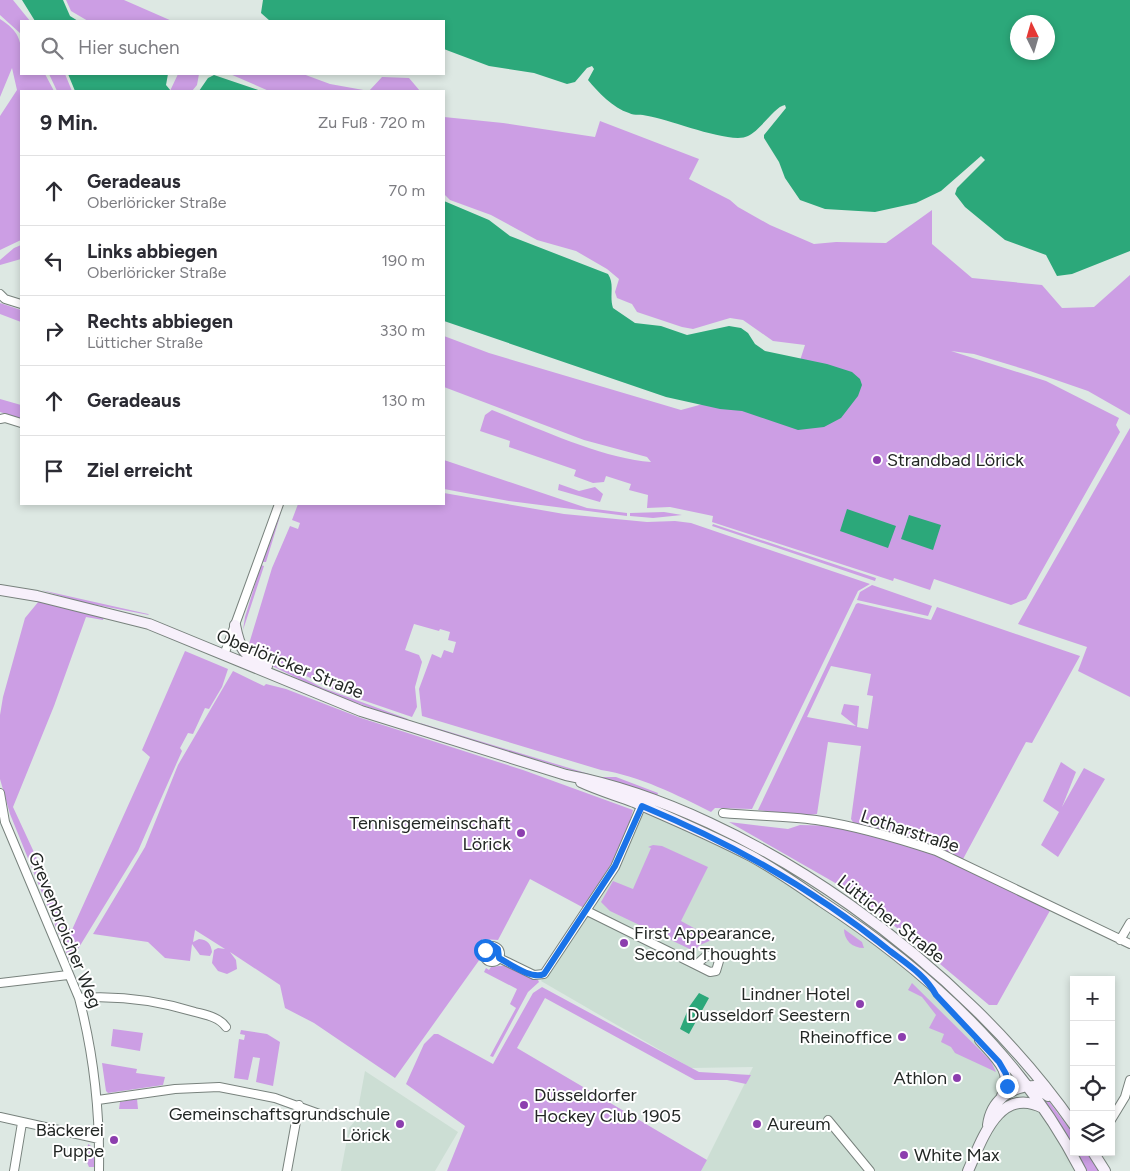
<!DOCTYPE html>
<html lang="de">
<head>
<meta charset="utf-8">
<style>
	:root { --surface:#fff; --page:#f2f2f3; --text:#2b2b33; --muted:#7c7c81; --line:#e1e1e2 }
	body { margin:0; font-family:Figtree,sans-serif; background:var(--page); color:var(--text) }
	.controls { position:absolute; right:15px; bottom:15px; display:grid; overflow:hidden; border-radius:0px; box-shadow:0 2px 8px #0003 }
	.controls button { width:45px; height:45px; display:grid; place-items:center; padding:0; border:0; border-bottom:1px solid var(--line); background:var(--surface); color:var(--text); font:25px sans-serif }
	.compass { position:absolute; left:1010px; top:15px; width:45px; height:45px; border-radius:50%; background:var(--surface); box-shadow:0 2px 8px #0003; rotate:355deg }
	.stop { position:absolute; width:15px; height:15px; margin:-11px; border:4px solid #1a73e8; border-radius:50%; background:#fff }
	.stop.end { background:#1a73e8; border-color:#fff; box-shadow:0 1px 5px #0008 }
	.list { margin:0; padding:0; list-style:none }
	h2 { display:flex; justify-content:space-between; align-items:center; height:65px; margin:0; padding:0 20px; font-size:21px }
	h2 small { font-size:16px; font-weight:400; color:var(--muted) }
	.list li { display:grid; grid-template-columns:32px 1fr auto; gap:15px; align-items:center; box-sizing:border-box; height:70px; padding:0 20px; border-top:1px solid var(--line) }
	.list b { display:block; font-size:19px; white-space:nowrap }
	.list p { margin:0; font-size:16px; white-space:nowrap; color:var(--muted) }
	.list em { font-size:16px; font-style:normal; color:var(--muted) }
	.icon { flex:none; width:28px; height:28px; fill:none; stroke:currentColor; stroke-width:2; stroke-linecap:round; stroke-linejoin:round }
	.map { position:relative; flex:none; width:1130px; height:1171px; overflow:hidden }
	.search { position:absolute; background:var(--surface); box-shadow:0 2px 8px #0003; left:20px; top:20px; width:425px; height:55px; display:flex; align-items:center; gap:12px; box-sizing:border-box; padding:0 18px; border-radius:0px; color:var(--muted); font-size:19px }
	.panel { position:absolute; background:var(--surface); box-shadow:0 2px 8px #0003; left:20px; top:90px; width:425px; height:415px; border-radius:0px }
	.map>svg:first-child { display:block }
</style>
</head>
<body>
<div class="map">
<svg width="1130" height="1171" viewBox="0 0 1130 1171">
	<rect width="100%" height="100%" fill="#dde8e3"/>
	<path fill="#ccded4" d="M650 812 707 838 779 875 907 967 998 1061 1016 1074 1057 1133 1078 1171H701L753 1067 691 1068 541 981 589 911 639 816Z
		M365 1071 458 1132 435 1171H341L349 1128 356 1120Z"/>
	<path fill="#cc9ee4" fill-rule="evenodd" d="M0 0H13L30 21H21V34L0 15Z
		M66 0H124L172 21H88L71 11Z
		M0 19C25 35 21 46 21 74H45L54 91H21V240L0 250V116L17 90 12 68 0 97Z
		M49 74H65L72 91H57Z
		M178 74H199L197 85 192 91H170Z
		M230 74H303L330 84 369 91 382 77 409 78 420 91H269Z
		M444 117 503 123 595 137 600 121 699 159 689 179 730 200 738 207 770 225 814 244 836 242 886 243 932 210V244L972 278 1042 285 1062 308 1094 307 1130 275V415L1088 391 1030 371 974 354 951 351 1046 381 1119 418 1116 425 1120 432 1026 599 1011 605 934 579 930 590 894 578 893 581 712 522 713 516 670 507 647 508 648 495 629 490 631 484 606 476 604 482 593 483 574 476 576 470 509 447 510 441 480 431 485 415 492 410C537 428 604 459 651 462L647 457 584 440 444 387V336L489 353 681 410 794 379 805 345 773 341 743 320 730 318 693 329 682 327 637 312 632 304 617 298 615 292 619 279 607 269 576 251 537 240 491 215 450 200 444 194Z
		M21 245V259L0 265V260L14 248Z
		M0 303 21 310V322L0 314Z
		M0 399 21 405V419L0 412Z
		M1130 428V697L1078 671 1087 647 1018 624Z
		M444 460 587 508 627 513V516L509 501 444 489Z
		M559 484 579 491 595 487 603 494 600 502 558 490Z
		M444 493 564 514 647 522 675 521 691 523 870 584 858 591 752 809 715 808 711 812C677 795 640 776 601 770L422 716 419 689 432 654 441 658 444 650 453 653 456 642 448 640 450 632 440 629 439 631 414 624 405 650 419 655 422 662 415 687 417 707 412 717 336 691 251 648 249 644 272 568 290 526 298 529 300 523 292 520 298 504H444Z
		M664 512 682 515 653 518 630 516V513Z
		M281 513 266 562H262Z
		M713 524 876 578 875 581 712 526Z
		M261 565 264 566 243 630 245 617Z
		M872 585 932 606 928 616 857 600 860 592Z
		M41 590 148 614 149 615 81 602Z
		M39 601 104 617 103 620 86 617 54 706 13 807 71 932 150 757 142 750 185 651 228 669 222 687 209 709 205 708 193 734 188 733 180 748 182 751 138 851 70 962 10 814 0 779V715L3 697 25 618Z
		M858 603 931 620 937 607 1080 656 1032 743 1026 742 962 861 856 827 851 819 861 746 828 742 817 814 802 816 758 810 856 604ZM831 666 871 674 867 695 873 696 868 729 857 727 859 706 844 704 841 714 856 726 807 717Z
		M246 649 323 688 408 719 405 720 323 691 256 658Z
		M233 671 264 686 266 684 286 689 361 718 523 770 633 810C624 846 604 877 584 908L530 879 498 940 482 939 480 959 395 1078 314 1023 285 1008 280 985 230 952 236 960 237 969 227 974 218 971 212 963 214 950 218 948 225 949 195 930 193 942 199 939C208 940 211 944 212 952L210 956 200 955 192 944 190 961 165 958 148 942 93 934 145 847 178 765Z
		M420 723 599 777H616L658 793 657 796 424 726Z
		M1061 762 1076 772 1062 807 1084 768 1105 779 1058 857 1041 845 1059 812 1043 801Z
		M729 822 788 829 800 825 843 826 942 856 1052 907 997 1005H989L879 913 837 884Z
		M653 845 662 846 708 867 681 921 714 939 700 945 694 951 610 911 601 902 613 881 633 889 651 848 648 847Z
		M844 929 862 942 864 948C852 948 844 940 844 929Z
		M508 965 538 980 539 982 528 992 493 1057 490 1056 516 1008 510 1004 517 989 484 972 486 968 489 970 491 967Z
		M912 983 991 1061 996 1072 955 1053 951 1047 941 1042 944 1034 929 1028 936 1015 922 997 908 990Z
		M542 987 699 1072 751 1075 746 1084 727 1080H695L545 998 517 1048 707 1160 701 1171H447L465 1126 406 1084 424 1044 434 1034H438L493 1064 533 993Z
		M113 1029 143 1033 140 1051 111 1046Z
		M241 1030 267 1034 280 1042 273 1086 256 1082 260 1058 253 1057 248 1080 234 1078 239 1039 244 1040 245 1035 240 1034Z
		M102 1063 137 1069 136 1073 165 1077 163 1085 108 1093 106 1091Z
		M1045 1096 1074 1135V1146L1043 1097Z
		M137 1099 138 1109H119L120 1102Z
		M88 1144 94 1148V1167H89L86 1160Z
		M1077 1152H1087L1101 1171H1087Z"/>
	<path fill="#2ca87a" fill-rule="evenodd" d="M22 0H63L70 16 78 21H35Z
		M263 0H1130V251L1072 274 1057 276 1046 255 1005 240 965 207 955 194 957 188 985 160 981 156 941 191 916 203 875 212 825 209 800 200 785 178 779 162 764 138V135L786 108 785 105C775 106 760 131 748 136 731 145 669 119 648 116 641 114 635 116 629 113 613 108 598 92 588 80L594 69 592 66 587 68 575 82 567 84 534 73 489 66 449 51 444 49V21H270L261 13ZM1018 22H1048V52H1018Z
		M68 74H168L166 85 171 91H75Z
		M214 75 261 91H199L208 78Z
		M444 201 489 220 510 236 608 274C615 284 609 296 613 308L635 323 661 326 687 335 729 326 741 328 748 333 755 344 765 351 827 364 852 372 860 379 862 385 858 396 841 418 824 427 798 430 742 411 720 409 666 397 444 321Z
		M847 509 896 526 888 548 840 531Z
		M909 515 941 525 933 550 901 539Z
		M699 993 709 998 689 1034 680 1029 689 1007Z"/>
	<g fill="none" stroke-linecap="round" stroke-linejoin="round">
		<g stroke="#78827d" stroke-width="10">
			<path id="street" d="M0 294 5 299 21 304
				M0 419 5 418 21 423
				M224 655 279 504
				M0 793 5 822 79 998C94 1055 100 1112 99 1171
				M723 813C754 816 785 816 816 820 856 826 897 838 936 851L1130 944
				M587 911 696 965
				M1120 940 1130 923
				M484 954a8 8 0 1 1 16 0a8 8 0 1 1-16 0Z
				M713 955 719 961 716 971 710 972 696 965 706 956Z
				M499 958 534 975 544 974 615 867 643 802
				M0 983 68 975
				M79 998C120 995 156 1000 195 1012 206 1015 219 1017 226 1027
				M98 1100 175 1089 219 1087 275 1098 325 1116 338 1114
				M0 1117 99 1139
				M828 1120 870 1171
				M1111 1120 1125 1097 1130 1080
				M14 1171 22 1123
				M287 1171 299 1105"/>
		</g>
		<g stroke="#78827d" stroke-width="12">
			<path id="secondary" d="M0 590 37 596 149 624 361 711 566 775C754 811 966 969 1074 1125
				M235 625C240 650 243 655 267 666
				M581 782C598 790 616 795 634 802 673 819 713 836 751 856 775 869 798 885 821 901 927 970 1023 1058 1081 1171
				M980 1040C995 1057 1015 1073 1002 1096
				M988 1125C991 1101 1010 1086 1034 1086L1048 1096
				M1093 1152 1105 1171
				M968 1171C982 1140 999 1085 1043 1108"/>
		</g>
		<use href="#street" stroke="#fff" stroke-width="8"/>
		<use href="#secondary" stroke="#f7f0fb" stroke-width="10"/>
	</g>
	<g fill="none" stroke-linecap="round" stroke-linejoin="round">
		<path stroke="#1a73e8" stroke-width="6" d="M485 950 494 946 498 949 499 958C510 964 532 980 544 974L615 866 642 806C731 843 815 890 890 951 907 964 926 976 936 995L999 1062 1006 1074 1007 1086"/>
	</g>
	<g fill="#8c3eae" stroke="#fff" stroke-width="2">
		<circle cx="877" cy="460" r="5"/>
		<circle cx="521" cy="833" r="5"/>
		<circle cx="624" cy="943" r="5"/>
		<circle cx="860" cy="1004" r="5"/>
		<circle cx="902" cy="1037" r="5"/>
		<circle cx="957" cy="1078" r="5"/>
		<circle cx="524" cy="1105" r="5"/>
		<circle cx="400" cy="1124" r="5"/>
		<circle cx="757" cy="1124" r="5"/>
		<circle cx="114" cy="1140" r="5"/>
		<circle cx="904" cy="1155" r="5"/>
	</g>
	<g text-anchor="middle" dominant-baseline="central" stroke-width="4" stroke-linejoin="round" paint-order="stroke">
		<g font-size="18" fill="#232725" stroke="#fff" text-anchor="end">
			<text x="887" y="460" text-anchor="start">Strandbad Lörick</text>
			<text x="511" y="823">Tennisgemeinschaft<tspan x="511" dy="21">Lörick</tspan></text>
			<text x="634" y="933" text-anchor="start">First Appearance,<tspan x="634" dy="21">Second Thoughts</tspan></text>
			<text x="850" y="994">Lindner Hotel<tspan x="850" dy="21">Dusseldorf Seestern</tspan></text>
			<text x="892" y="1037">Rheinoffice</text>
			<text x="947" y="1078">Athlon</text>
			<text x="534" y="1095" text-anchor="start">Düsseldorfer<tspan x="534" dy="21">Hockey Club 1905</tspan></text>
			<text x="390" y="1114">Gemeinschaftsgrundschule<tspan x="390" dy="21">Lörick</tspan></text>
			<text x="767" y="1124" text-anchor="start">Aureum</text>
			<text x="104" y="1130">Bäckerei<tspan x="104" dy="21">Puppe</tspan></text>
			<text x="914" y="1155" text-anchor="start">White Max</text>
		</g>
		<g font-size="18" fill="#232725" stroke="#fff">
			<text transform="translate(290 664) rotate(22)">Oberlöricker Straße</text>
			<text transform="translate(910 831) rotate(18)">Lotharstraße</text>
			<text transform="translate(891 919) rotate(38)">Lütticher Straße</text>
			<text transform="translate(65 930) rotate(68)">Grevenbroicher Weg</text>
		</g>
	</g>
</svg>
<div class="controls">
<button>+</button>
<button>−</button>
<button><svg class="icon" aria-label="locate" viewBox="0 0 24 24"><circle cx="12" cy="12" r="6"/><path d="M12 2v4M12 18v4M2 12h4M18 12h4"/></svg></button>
<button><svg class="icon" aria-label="layers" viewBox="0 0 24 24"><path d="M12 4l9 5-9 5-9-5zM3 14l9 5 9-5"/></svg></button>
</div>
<svg class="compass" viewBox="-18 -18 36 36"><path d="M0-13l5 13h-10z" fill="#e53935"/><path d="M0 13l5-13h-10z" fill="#7c7c81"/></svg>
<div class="stop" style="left:485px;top:950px"></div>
<div class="stop end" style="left:1007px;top:1086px"></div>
<div class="search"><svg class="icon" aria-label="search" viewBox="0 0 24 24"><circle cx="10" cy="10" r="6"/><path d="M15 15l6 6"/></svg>Hier suchen</div>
<section class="panel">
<h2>9 Min.<small>Zu Fuß · 720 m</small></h2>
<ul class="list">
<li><svg class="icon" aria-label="ahead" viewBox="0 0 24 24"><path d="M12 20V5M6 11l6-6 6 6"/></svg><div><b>Geradeaus</b><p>Oberlöricker Straße</p></div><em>70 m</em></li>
<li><svg class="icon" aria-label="left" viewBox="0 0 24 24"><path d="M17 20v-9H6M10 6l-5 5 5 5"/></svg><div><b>Links abbiegen</b><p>Oberlöricker Straße</p></div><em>190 m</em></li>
<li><svg class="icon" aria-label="right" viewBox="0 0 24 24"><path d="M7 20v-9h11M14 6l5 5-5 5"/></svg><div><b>Rechts abbiegen</b><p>Lütticher Straße</p></div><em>330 m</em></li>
<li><svg class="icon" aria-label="ahead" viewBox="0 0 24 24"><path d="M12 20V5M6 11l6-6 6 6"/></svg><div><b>Geradeaus</b></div><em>130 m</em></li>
<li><svg class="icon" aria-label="arrive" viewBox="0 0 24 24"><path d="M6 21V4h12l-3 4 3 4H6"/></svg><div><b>Ziel erreicht</b></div></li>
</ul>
</section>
</div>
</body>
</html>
